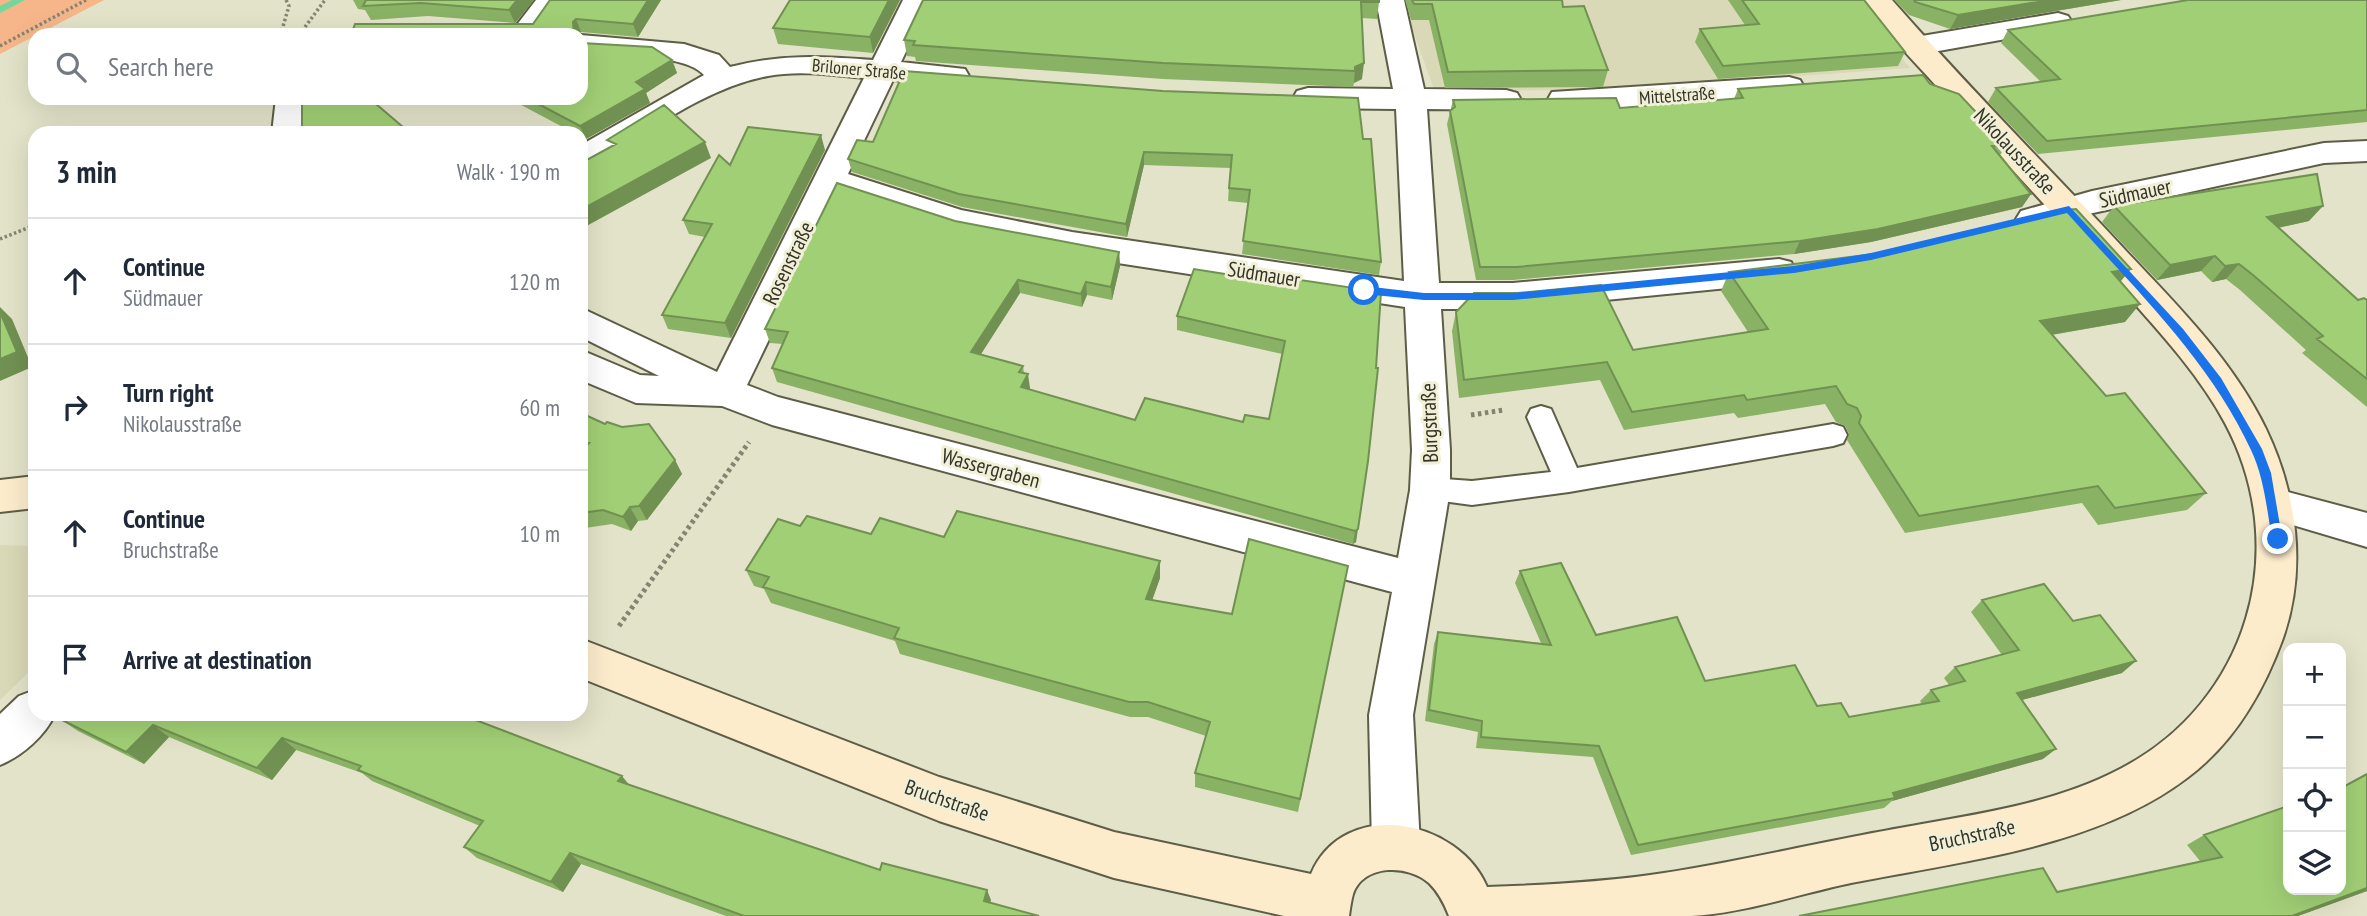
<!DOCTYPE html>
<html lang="en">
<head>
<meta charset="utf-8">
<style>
	:root { --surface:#fff; --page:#f6f6f7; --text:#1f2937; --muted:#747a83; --line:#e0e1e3 }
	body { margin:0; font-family:"PT Sans Narrow",sans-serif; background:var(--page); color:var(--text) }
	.controls { position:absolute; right:21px; bottom:21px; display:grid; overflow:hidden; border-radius:14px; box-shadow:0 7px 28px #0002 }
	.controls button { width:63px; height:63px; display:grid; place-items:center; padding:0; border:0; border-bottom:2px solid var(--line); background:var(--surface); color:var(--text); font:35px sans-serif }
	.stop { position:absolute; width:21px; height:21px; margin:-16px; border:5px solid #1a73e8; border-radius:50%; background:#fff }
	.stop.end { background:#1a73e8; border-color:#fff; box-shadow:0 2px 7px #0008 }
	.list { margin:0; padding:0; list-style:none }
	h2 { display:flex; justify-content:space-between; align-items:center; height:91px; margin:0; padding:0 28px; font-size:30px }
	h2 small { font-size:23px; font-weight:400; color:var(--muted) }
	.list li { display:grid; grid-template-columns:46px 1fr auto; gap:21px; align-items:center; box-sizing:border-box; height:126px; padding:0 28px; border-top:2px solid var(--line) }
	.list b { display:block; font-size:26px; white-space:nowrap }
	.list p { margin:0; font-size:23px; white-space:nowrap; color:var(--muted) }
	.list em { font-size:23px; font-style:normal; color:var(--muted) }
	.icon { flex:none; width:38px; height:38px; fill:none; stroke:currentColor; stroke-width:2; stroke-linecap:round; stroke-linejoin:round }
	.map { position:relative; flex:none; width:2367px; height:916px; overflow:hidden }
	.search { position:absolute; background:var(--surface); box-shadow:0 7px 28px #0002; left:28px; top:28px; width:560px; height:77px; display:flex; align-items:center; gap:18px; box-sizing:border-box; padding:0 24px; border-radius:21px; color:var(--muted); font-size:26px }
	.panel { position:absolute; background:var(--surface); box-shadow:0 7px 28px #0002; left:28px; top:126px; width:560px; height:595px; border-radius:21px }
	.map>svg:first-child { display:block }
</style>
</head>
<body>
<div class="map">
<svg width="2367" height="916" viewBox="0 0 2367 916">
	<rect width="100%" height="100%" fill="#e3e3c9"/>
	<path fill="#d9d9b7" d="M1408 0H1853L1910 68 1621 89 1435 92 1412 28Z
		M0 545 35 546V666L0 700Z"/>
	<path fill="#f6b689" d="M0 0H104L0 54Z"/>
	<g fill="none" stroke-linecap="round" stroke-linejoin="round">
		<path fill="#72d79b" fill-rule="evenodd" d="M12 0H25L0 13V6Z"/>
		<g stroke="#5e5d47" stroke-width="4">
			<path id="service" d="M1541 406 1551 409 1577 468 1833 424 1843 427 1847 435 1843 443 1833 446 1569 492 1472 505 1420 498 1416 490 1420 482 1430 478 1472 481 1551 472 1527 417 1531 409Z"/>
		</g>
		<g stroke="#5e5d47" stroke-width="4">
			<path id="minor" d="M536 0H565L539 35H509Z
				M903 0H931L901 62 965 69 969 76 965 83 954 85 893 80 848 174 961 210 1072 232 1404 281 1396 109 1308 108 1297 105 1293 98 1297 91 1308 88 1393 89 1376 0H1404L1424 89 1506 90 1517 93 1521 100 1517 107 1506 110 1427 109 1439 283H1513L1779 259 1791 262 1796 271 1791 280 1779 283 1513 309H1441L1450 450V490L1413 715 1420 845 1413 861 1396 868 1379 861 1372 845 1369 715 1392 592 772 425 722 406 636 403 581 380V350L640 375 659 376 581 337V308L717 372 864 78C832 75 799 70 768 76 704 88 647 133 592 166L581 170V145L704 75C685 53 611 56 581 53V35L684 44 719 55 730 67C781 54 820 56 873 60ZM839 194 958 232 1072 256 1405 307 1412 450 1410 490 1398 558 778 397 747 385Z
				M2058 13 2068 16 2072 22 2068 28 1916 55 1906 52 1901 46 1906 40 1916 37Z
				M1789 77 1800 80 1804 87 1800 94 1621 109 1552 106 1548 99 1552 92Z
				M276 98H306L304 133H272Z
				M2367 141V161L2324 163 2093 213 2033 230 2021 227 2016 219 2021 211 2092 191 2324 143Z
				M2273 488 2367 513V547L2259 515 2253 504 2259 493Z
				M35 690V714H55C45 736 22 756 0 765V714L19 696Z"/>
		</g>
		<g stroke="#5e5d47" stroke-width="4">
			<path id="secondary" d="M1863 0H1892C1968 87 2049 168 2128 253 2179 307 2233 361 2266 429 2297 494 2307 569 2283 638 2263 693 2234 743 2187 778 2095 848 1961 861 1851 883 1799 894 1744 913 1691 916 1611 916 1529 916 1449 916 1444 903 1439 893 1429 883 1408 864 1363 864 1353 894 1351 901 1350 909 1349 916H1284L1114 878 939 821 581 678V639L939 777 1114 832 1311 874C1344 796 1459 819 1487 887 1546 885 1606 882 1664 873 1736 862 1807 845 1878 832 1959 816 2046 808 2120 769 2248 703 2293 550 2225 423 2197 371 2155 327 2116 283 2060 221 2003 160 1947 98 1919 66 1887 35 1863 0Z
				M35 476V508L0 512V480Z"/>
		</g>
		<path stroke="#848473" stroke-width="3.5" stroke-dasharray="2.5 2.5" stroke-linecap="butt" d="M286 0 289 6 281 33 300 34
			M299 35 325 0
			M0 46 86 0
			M0 239 35 225"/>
		<path stroke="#848473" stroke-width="5" stroke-dasharray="3.5 3.5" stroke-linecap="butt" d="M1471 415 1504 410
			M619 626 749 442"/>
		<use href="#service" fill="#fff" fill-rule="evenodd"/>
		<use href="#minor" fill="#fff" fill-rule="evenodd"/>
		<use href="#secondary" fill="#fceccc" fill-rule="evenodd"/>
	</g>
	<path fill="#8ab265" d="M353 0H534L515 23 428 16 371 20 365 10 358 9Z
		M550 0H661L638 37 581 32 578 35 533 24Z
		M900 0 873 53 778 44 773 28Z
		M923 0 1379 2 1377 19 1362 18V79L1354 83 1353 87 1163 79 916 61 915 57 907 56 904 40Z
		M1405 0H1562L1563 7 1608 70 1603 87 1445 88 1429 20H1411Z
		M1728 0H1864L1905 52 1898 66 1718 79 1695 42 1700 29 1745 25Z
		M1894 0H2121L1950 29 1909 15Z
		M2367 0V124V122L2038 154 1988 102 1996 88 2041 82 2001 43 2008 30Z
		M672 60 677 73 646 93 650 103 586 139 581 137V133H574L508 98H581Z
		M1930 84 2007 145 2000 155 2031 194 2022 207 1871 242 1794 254 1513 280H1476L1447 124 1453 100 1620 108 1734 99 1738 89Z
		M1163 91 1381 262 1379 275 1242 254 1248 203 1228 201 1230 168 1144 165 1127 237 962 207 852 172 848 159 873 142Z
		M825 150 731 338 668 329 662 315 705 237 689 234 683 220 730 165Z
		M2114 206 2309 221 2278 228 2358 300H2367V407L2302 353 2306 350 2240 290 2226 279 2212 282 2201 271 2157 280 2102 222Z
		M955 221 1119 252 1120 266 1112 300 1087 295 1082 307 1020 293 981 354 1023 366 1024 373 1030 388 1029 389 1135 420 1243 422 1269 419 1282 354 1177 330V316L1238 276 1381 292 1356 542 1353 544 777 382 772 368 783 344 770 343 765 329Z
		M1729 272 2121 282 2125 322 2052 335 2106 396 2206 493 2187 510 2098 525 2082 503 1905 533 1847 440 1849 434 1845 426 1836 422 1825 404 1738 418 1734 413 1624 430 1600 380 1459 398 1452 331 1456 312 1633 350 1748 332 1721 291Z
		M581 413 675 460 682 474 647 520 638 521 631 531 612 524 585 528 581 522Z
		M800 526 871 534 944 537 1160 561V578L1152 600 1232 614 1348 566 1298 812 1195 787V773L1206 736 1148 717H1130L900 654 895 641 771 603 764 589 754 586 746 570Z
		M1520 571 1596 635 1705 681 1817 706 1849 717 1922 704 1920 701 1931 690 1949 685 1944 678 1955 667 2002 655 1971 612 1982 600 2073 621 2122 673 2021 700 2043 759 1892 801 1884 808 1631 855 1593 757 1476 748 1478 732 1425 721 1434 644 1438 632 1541 643 1515 583Z
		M460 714 629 785 880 870 991 900 990 903 1039 916H726L581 864 563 892 477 858 464 847 480 826 372 781 362 773 296 750 272 780 169 737 144 764 78 731 60 719Z
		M2204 835 2367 891 2298 916H1799L2057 892 2200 861 2187 845Z"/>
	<path fill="#719152" d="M517 0H534L515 23 509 10Z
		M648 0H661L638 37 633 24Z
		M889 0H900L873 53 870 37Z
		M2050 0H2121L1950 29 1958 15Z
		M576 19 581 32 578 35H574L573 22Z
		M672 60 677 73 646 93 650 103 586 139 580 126 636 82Z
		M1364 63 1362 79 1354 83 1355 67Z
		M821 135 825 150 731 338 725 323Z
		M705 142 711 158 581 229V210Z
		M1144 152V165L1127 237 1126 224Z
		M2031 194 2022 207 1871 242 1794 254 1800 241Z
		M2323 206 2309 221 2253 233 2267 217Z
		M1119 252 1120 266 1112 300 1111 287Z
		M2215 256 2201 271 2157 280 2170 265Z
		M2239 264 2226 279 2212 282 2225 266Z
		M2131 269 2116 287 2112 272Z
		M1018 280 1020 293 974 365 971 352Z
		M1086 282 1087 295 1082 307 1081 294Z
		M2140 304 2125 322 2026 339 2040 321Z
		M0 307 12 319 32 367 0 381Z
		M1028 374 1030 388 1023 400 1021 387Z
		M675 460 682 474 647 520 639 506Z
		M630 507 638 521 631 531 623 517Z
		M1358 529 1356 542 1353 544 1355 531Z
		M1160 561V578L1147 615 1146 599Z
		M2136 661 2122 673 2004 705 2017 693Z
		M153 725 169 737 144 764 126 752Z
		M282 738 296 750 272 780 257 768Z
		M2056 749 2043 759 1892 801 1895 798 1893 793Z
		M622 776 631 787 618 781Z
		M570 853 581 864 563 892 551 882Z
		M2367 888V891L2298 916H2292Z
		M987 890 991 900 987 910 984 901Z"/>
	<path fill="#a1cf75" stroke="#719152" stroke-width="2" d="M366 0H517L509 10 421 3 363 6Z
		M550 0H648L633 24 576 19 573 22 574 35H351L355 24H533Z
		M790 0H889L870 37 773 28Z
		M923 0H1379V2H1361L1364 63 1355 67V71L1163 63 913 45 915 41 904 40Z
		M1412 0H1562L1563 7 1584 6 1608 70 1448 72 1432 4H1414Z
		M1742 0H1864L1905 52 1723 66 1700 29 1759 24Z
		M1914 0H2050L1958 15 1915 2Z
		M2188 0H2367V110L2047 141 1996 88 2060 79 2008 30Z
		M581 43 652 47 672 60 636 82 645 89 580 126 527 98H581Z
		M904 71 1163 91 1358 98 1363 139H1371L1381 262 1243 241 1250 190 1229 188 1232 155 1144 152 1126 224 959 194 848 159 857 140 873 142Z
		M1923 75 1930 84 1959 94 2007 145 1992 146 2031 194 1878 229 1800 241 1517 267H1480L1450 111 1455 107 1453 100 1616 98 1620 108 1743 98 1738 89Z
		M302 98H369L410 133H303L302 132Z
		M664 105 705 142 581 210V163L616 144 607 140Z
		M748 127 821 135 725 323 662 315 712 224 683 220 719 155 730 165Z
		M2317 174 2323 206 2267 217 2358 300 2364 298 2367 300V379L2317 339 2323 336 2253 275 2239 264 2225 266 2215 256 2170 265 2114 206Z
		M837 183 955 221 1119 252 1111 287 1086 282 1081 294 1018 280 971 352 1023 366 1019 372 1028 374 1021 387 1135 420 1145 398 1243 422 1245 415 1269 419 1285 341 1177 316 1194 269 1238 276 1239 271 1381 292 1376 368H1378L1368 461 1358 529 1355 531 772 368 788 332 765 329Z
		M2076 209 2131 269 2112 272 2140 304 2040 321 2106 396 2125 393 2206 493 2115 508 2098 486 1919 516 1859 423 1861 416 1857 408 1847 404 1836 386 1747 400 1744 395 1632 412 1607 362 1464 380 1456 312 1474 293H1518L1601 285 1633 350 1768 329 1729 272 1882 253 1981 232 2054 211Z
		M0 312 17 352 0 359Z
		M581 413 605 424 607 422 622 427 649 424 675 460 639 506 630 507 623 517 603 510 581 513V452L589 443H581Z
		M957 511 1160 561 1146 599 1232 614 1249 539 1348 566 1300 799 1195 773 1210 722 1148 702H1129L894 638 899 628 763 587 769 577 746 570 778 519 800 526 807 516 871 534 880 518 944 537Z
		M1561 563 1596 635 1677 617 1705 681 1795 665 1817 706 1841 703 1849 717 1939 701 1931 690 1965 681 1955 667 2019 650 1982 600 2044 584 2073 621 2100 615 2136 661 2017 693 2056 749 1893 793 1895 798 1638 845 1599 746 1481 737 1482 721 1429 710 1438 632 1551 645 1520 571Z
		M65 714H460L622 776 618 781 880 870 882 863 987 890 984 901 1039 916H744L570 853 551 882 464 847 483 821 358 770 361 766 282 738 257 768 153 725 126 752 60 719Z
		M2367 774V888L2292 916H1799L2043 868 2057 892 2222 857 2204 835 2288 806V890H2341V788Z"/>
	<path fill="#1a73e8" d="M2069 206 2183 329 2221 378 2262 449 2271 473 2283 543H2274L2272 539C2267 510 2264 477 2251 450 2209 359 2133 287 2067 213L1871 260 1794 273 1513 300H1424L1364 294 1358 290 1364 286 1424 293H1513L1794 266 1871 253Z"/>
	<g text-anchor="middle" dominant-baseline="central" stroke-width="6" stroke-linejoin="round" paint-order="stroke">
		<g font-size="18" fill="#333329" stroke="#f1f0d6">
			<text transform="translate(859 69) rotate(5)">Briloner Straße</text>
			<text transform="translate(1677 95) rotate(-4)">Mittelstraße</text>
		</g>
		<g font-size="21" fill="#333329" stroke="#f1f0d6">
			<text transform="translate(2015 151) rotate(47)">Nikolausstraße</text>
			<text transform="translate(2135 193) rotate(-12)">Südmauer</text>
			<text transform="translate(788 263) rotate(-64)">Rosenstraße</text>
			<text transform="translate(1264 274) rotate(9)">Südmauer</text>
			<text transform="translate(1429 423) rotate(-92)">Burgstraße</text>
			<text transform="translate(991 468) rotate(15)">Wassergraben</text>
			<text transform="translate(947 800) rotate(19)">Bruchstraße</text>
			<text transform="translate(1972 835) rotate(-12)">Bruchstraße</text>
		</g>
	</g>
</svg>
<div class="controls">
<button>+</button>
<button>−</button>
<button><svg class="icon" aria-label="locate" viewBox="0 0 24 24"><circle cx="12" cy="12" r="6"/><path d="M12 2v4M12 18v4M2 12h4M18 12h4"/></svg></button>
<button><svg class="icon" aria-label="layers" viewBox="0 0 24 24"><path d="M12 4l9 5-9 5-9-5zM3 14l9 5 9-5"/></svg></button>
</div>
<div class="stop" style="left:1364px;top:290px"></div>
<div class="stop end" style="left:2278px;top:539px"></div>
<div class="search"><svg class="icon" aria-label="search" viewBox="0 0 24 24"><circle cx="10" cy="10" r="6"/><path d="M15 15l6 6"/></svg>Search here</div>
<section class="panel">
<h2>3 min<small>Walk · 190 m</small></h2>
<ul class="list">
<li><svg class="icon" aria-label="ahead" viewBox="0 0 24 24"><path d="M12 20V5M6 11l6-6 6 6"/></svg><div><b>Continue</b><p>Südmauer</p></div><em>120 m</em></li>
<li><svg class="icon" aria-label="right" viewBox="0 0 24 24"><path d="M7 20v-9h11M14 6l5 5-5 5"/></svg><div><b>Turn right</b><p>Nikolausstraße</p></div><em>60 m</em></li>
<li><svg class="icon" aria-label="ahead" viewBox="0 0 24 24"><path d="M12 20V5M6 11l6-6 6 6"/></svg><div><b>Continue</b><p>Bruchstraße</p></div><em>10 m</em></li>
<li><svg class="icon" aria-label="arrive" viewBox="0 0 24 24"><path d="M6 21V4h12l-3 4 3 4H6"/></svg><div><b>Arrive at destination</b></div></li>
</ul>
</section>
</div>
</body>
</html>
